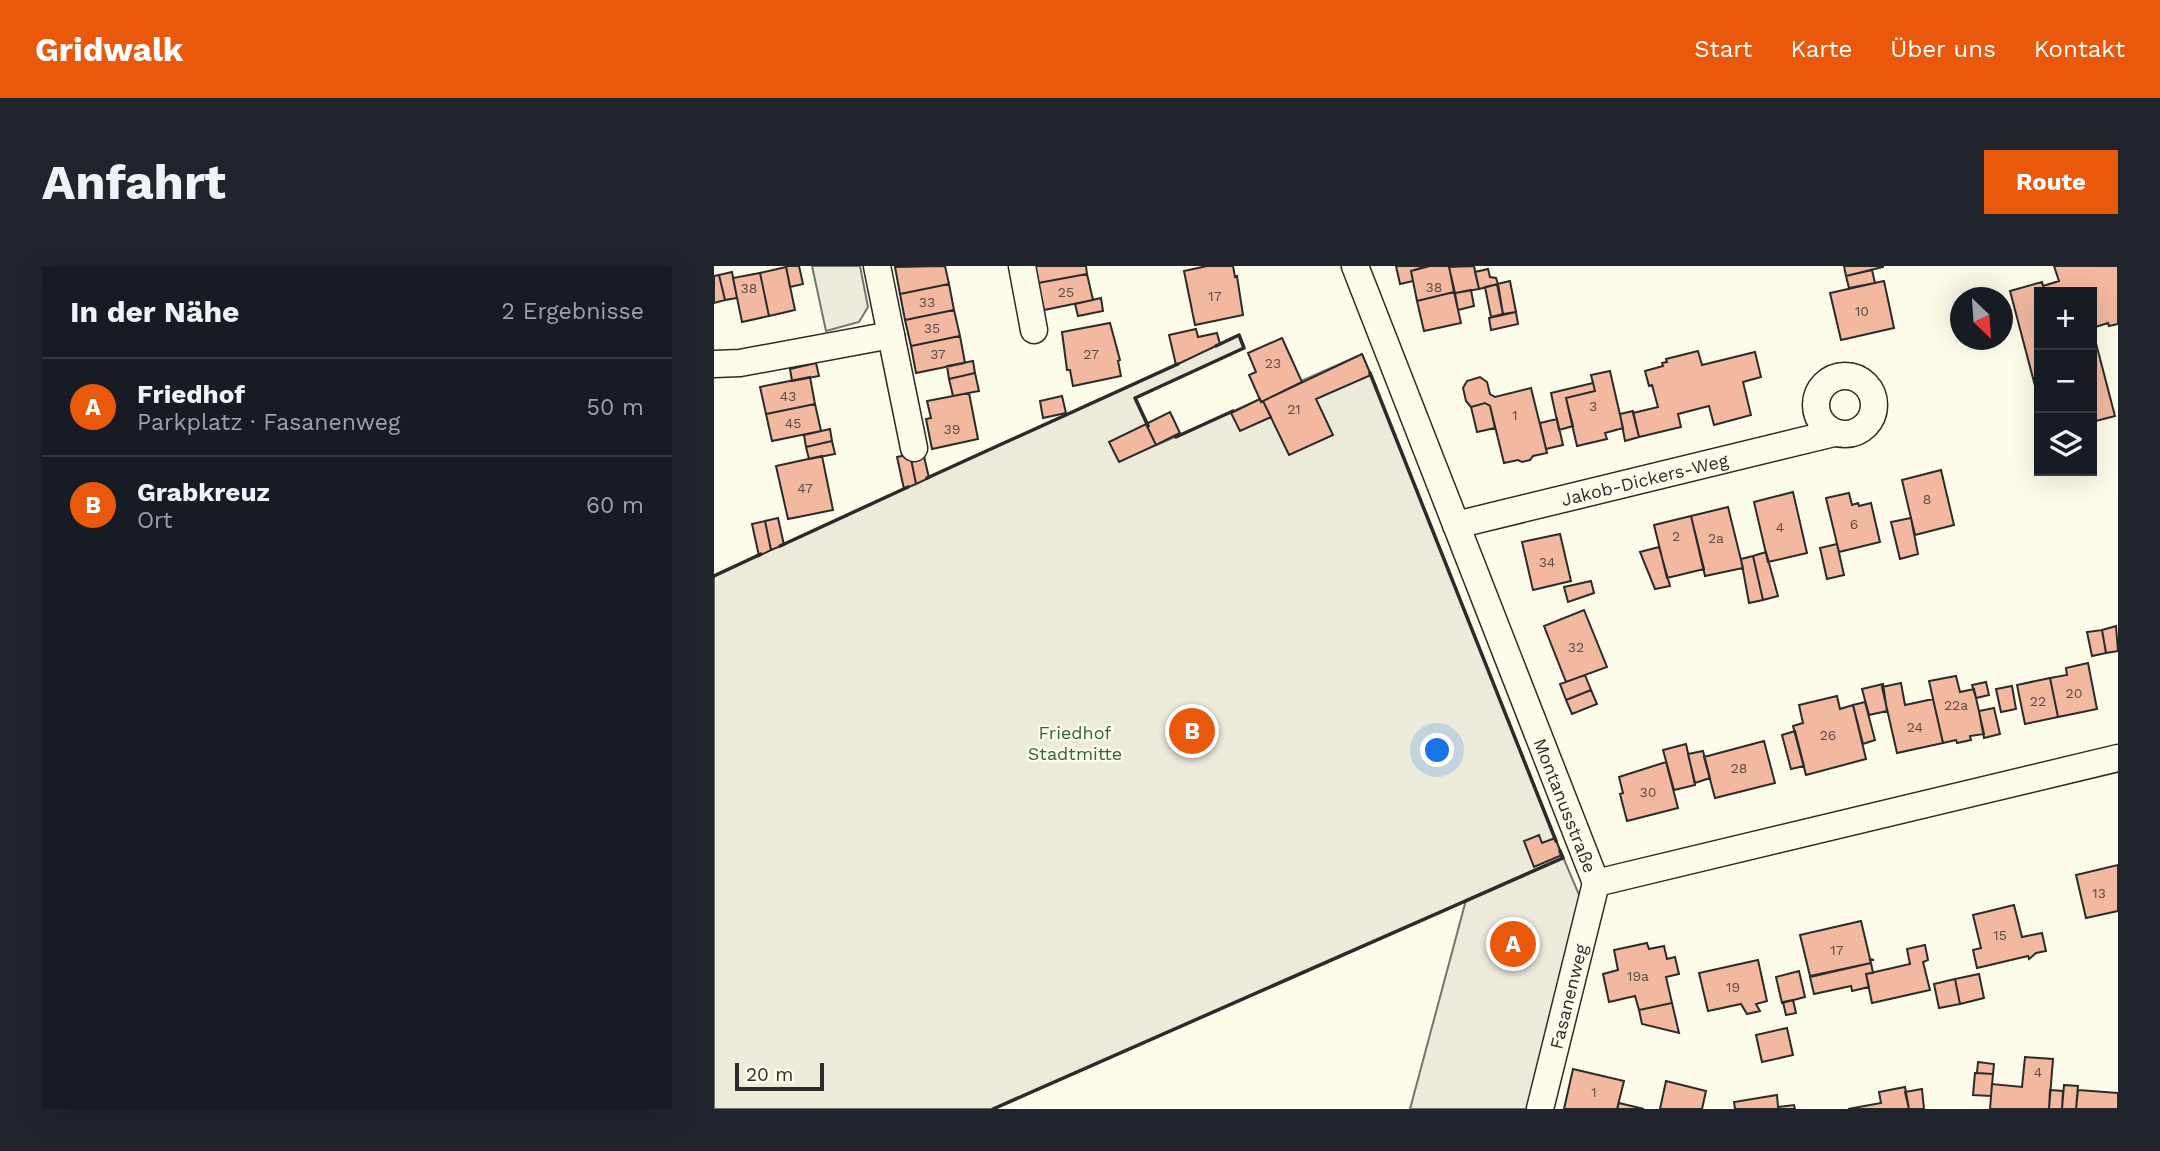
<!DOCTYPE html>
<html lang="de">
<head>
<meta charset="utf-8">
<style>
	:root { --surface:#171b24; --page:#20242c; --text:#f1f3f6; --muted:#9ea1a6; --line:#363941; --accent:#ea580c }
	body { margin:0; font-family:"Work Sans",sans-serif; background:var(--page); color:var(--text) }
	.controls { position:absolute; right:21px; top:21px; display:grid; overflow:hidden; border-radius:0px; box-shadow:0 7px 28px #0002 }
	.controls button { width:63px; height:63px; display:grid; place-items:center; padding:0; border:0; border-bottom:2px solid var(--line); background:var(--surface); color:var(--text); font:35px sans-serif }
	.compass { position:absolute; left:1236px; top:21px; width:63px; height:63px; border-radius:50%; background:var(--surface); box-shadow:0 7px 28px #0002; rotate:155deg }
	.scale { position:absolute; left:21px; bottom:18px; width:89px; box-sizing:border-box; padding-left:7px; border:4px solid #2b2b2b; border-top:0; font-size:19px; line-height:24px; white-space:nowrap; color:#2b2b2b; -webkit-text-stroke:5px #fdfbea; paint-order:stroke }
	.you { position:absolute; left:724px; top:485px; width:24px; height:24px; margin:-18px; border:5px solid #fff; border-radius:50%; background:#1a73e8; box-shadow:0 0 0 10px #1a73e833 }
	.badge { display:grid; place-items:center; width:46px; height:46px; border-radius:50%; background:var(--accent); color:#fff; font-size:23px; font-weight:700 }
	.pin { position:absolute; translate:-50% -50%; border:4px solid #fff; box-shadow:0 2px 7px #0006 }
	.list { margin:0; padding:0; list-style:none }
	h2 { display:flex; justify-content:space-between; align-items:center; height:91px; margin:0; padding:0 28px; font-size:30px }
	h2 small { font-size:23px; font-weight:400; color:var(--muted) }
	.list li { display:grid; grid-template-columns:46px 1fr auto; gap:21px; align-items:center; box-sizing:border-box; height:98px; padding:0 28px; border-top:2px solid var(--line) }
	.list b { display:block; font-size:26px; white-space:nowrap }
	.list p { margin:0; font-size:23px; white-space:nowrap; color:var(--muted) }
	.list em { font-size:23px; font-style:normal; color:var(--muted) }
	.icon { flex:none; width:38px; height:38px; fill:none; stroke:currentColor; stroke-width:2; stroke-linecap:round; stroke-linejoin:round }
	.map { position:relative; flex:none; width:1404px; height:843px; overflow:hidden; border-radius:0px }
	header { display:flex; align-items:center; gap:42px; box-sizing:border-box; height:98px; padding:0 35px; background:var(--accent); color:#fff }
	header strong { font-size:33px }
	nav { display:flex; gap:38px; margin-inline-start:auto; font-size:24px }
	.intro { display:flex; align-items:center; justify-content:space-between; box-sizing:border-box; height:168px; padding:0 42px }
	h1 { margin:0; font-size:49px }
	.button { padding:18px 32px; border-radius:0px; background:var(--accent); color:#fff; font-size:24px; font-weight:700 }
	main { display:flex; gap:42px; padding:0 42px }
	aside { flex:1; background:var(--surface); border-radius:0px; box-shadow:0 7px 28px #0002 }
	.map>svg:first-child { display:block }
</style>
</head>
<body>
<header>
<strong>Gridwalk</strong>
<nav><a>Start</a><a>Karte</a><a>Über uns</a><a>Kontakt</a></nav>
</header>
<div class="intro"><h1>Anfahrt</h1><a class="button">Route</a></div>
<main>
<aside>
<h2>In der Nähe<small>2 Ergebnisse</small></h2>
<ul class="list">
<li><span class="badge">A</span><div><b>Friedhof</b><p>Parkplatz · Fasanenweg</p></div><em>50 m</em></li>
<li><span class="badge">B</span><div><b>Grabkreuz</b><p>Ort</p></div><em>60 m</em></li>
</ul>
</aside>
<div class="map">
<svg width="1404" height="843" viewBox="0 0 1404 843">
	<rect width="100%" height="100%" fill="#fdfbea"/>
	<path fill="#ecebdb" stroke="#74746e" stroke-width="2" d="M98 0H146L154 41 145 56 112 65Z
		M525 69 530 82 422 132 443 179 648 88 849 592 279 843H0V310Z"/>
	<path fill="#eceadb" stroke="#74746e" stroke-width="2" d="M849 591 866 631 816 843H696L752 634Z"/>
	<path fill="#f2b8a0" stroke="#2b2b2b" stroke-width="2" d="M85 0 89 18 76 21 72 0Z
		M231 0 235 18 186 28 181 1Z
		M321 0H372L373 8 324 17Z
		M493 0H519L521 11 523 10 529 49 481 59 470 5Z
		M682 0H710V1L697 5 699 15 686 18Z
		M716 0H735L740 26 703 35 697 5Z
		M760 0 765 23 741 27 735 1Z
		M1130 0H1169V1L1132 10Z
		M1340 0H1404V58L1395 60 1394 57 1378 62 1401 150 1378 156V26H1325V135L1296 25 1328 16 1329 20 1345 15Z
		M72 1 81 44 55 50 46 7Z
		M774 3 776 11 782 12 784 18 765 23 761 6Z
		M1158 4 1161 17 1135 22 1132 10Z
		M18 6 23 32 11 34 5 9Z
		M46 7 55 50 28 56 19 12Z
		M373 8 379 34 330 44 324 17Z
		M5 9 11 34 0 37V10Z
		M796 15 802 46 789 48 783 18Z
		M1170 15 1180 62 1127 74 1116 27Z
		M235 18 240 44 191 54 186 28Z
		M784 18 789 48 777 51 771 21Z
		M757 24 760 40 744 44 741 27Z
		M740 26 747 57 710 65 703 35Z
		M387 32 389 45 364 50 361 38Z
		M240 44 246 70 197 80 191 54Z
		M802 46 804 58 777 64 775 52Z
		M396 57 406 94 404 95 407 110 359 120 356 104H353L348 66Z
		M482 63 484 71 503 67 506 78 462 99 455 69Z
		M246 70 251 97 202 107 197 80Z
		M568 72 588 116 547 136 535 109 542 106 534 87Z
		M984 85 988 99 1041 86 1047 111 1029 116 1037 149 1000 159 995 140 964 148 967 161 925 171 919 147 944 141 938 119 935 120 931 105 949 100 948 97 953 96 952 93Z
		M648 88 657 109 602 133 619 169 575 189 549 135Z
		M259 95 261 107 235 113 233 100Z
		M102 97 105 110 78 115 76 103Z
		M896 105 909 162 891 167 893 173 863 180 852 132 881 125 877 109Z
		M261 107 265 125 239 130 235 113Z
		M96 111 101 138 52 148 46 121Z
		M766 111 773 116 776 128 781 131 817 122 833 187 819 190 816 194 808 196 804 194 790 197 776 140 771 137 757 141 752 135 749 122 753 115Z
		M879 117 881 125 852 132 859 160 845 164 837 127Z
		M255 127 264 173 218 183 212 153 217 152 213 135Z
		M348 130 352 147 329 152 326 135Z
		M546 133 547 136 549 135 557 151 526 165 517 147Z
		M771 137 776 140 781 162 763 166 757 141Z
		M101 138 107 165 58 175 52 148Z
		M919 145 925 171 911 175 906 148Z
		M456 146 466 167 442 179 432 158Z
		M843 153 849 179 832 183 826 157Z
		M432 158 442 179 405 196 395 176Z
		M116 163 118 175 92 181 90 169Z
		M118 175 121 188 95 193 92 181Z
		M209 186 215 212 202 218 196 188Z
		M196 188 202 218 190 223 183 191Z
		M108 190 119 244 74 253 62 200Z
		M1227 204 1240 259 1201 269 1188 214Z
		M1079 226 1093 287 1054 296 1040 236Z
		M1135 227 1138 239 1144 237 1145 240 1157 237 1166 276 1125 286 1112 232Z
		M1014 241 1029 302 991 310 977 250Z
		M977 250 990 303 953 312 940 259Z
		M64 252 70 279 57 284 51 255Z
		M1197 252 1204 288 1186 293 1177 256Z
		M51 255 57 284 45 290 38 258Z
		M846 268 857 315 819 324 808 276Z
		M1123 278 1130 309 1113 313 1106 282Z
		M945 281 956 320 941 323 926 286Z
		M1052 286 1064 330 1049 334 1039 290Z
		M1039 290 1049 334 1035 337 1027 293Z
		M877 315 880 327 854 336 850 321Z
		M870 344 893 401 852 416 830 360Z
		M1402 360 1404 385 1392 387 1388 364Z
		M1388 364 1392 387 1378 390 1373 366Z
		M1374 397 1383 443 1344 451 1336 412 1353 409 1352 402Z
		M871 409 877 424 852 434 846 418Z
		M1242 410 1246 426 1260 423 1270 468 1256 470 1257 474 1243 477 1242 474 1229 477 1215 415Z
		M1336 412 1344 451 1311 458 1303 419Z
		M1272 416 1275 429 1262 432 1258 419Z
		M1187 417 1191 439 1219 433 1229 477 1183 487 1168 421Z
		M1169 418 1173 445 1155 449 1148 423Z
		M1298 420 1302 443 1287 446 1282 423Z
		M877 424 883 438 858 448 852 434Z
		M1123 430 1126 443 1139 439 1152 493 1092 509 1079 460 1089 457 1085 439Z
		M1151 436 1161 474 1149 478 1139 439Z
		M1280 442 1286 468 1270 472 1265 445Z
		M1081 465 1090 500 1077 503 1068 469Z
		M1050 475 1061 517 1001 532 990 491Z
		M972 478 981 519 960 524 949 484Z
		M989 485 996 512 981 517 974 488Z
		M952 496 964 542 913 555 906 528 909 527 905 511Z
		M825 569 828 577 841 572 848 589 820 601 810 575Z
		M1404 599V645L1372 652 1362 609Z
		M1300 639 1308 671 1328 667 1332 685 1322 687 1315 693 1314 690 1263 702 1259 684 1267 682 1259 649Z
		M1147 655 1156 693 1160 694H1156L1157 697 1096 710 1086 669Z
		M933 677 935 683 950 680 953 693 961 691 965 708 952 711 958 737 925 744 921 730 895 736 889 708 904 704 900 684Z
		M1211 679 1214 694 1209 696 1216 724 1158 737 1152 708 1196 698 1193 683Z
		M1044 694 1053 735 1042 738 1046 745 1033 748 1027 738 994 745 985 707Z
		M1157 697 1159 707 1152 708 1155 721 1138 725 1137 720 1100 728 1096 711Z
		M1085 705 1091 731 1068 737 1062 711Z
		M1265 708 1270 732 1246 738 1241 713Z
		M1241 713 1246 738 1225 742 1220 718Z
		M1079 734 1082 747 1072 749 1069 736Z
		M958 737 965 767 928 758 925 744Z
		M1073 762 1079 789 1048 796 1042 769Z
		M1311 791 1339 793 1335 843H1276L1278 818 1308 821Z
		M1264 796 1280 798 1279 808 1263 807Z
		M859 803 910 815 903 843H850Z
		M1261 807 1279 808 1277 830 1259 829Z
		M952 815 992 825 988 843H946Z
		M1350 819 1364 820 1362 843H1348Z
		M1191 821 1195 843H1134L1167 837 1165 826Z
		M1208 823 1210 843H1195L1191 826Z
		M1336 824 1349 825 1348 843H1335Z
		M1364 824 1404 827V843H1362Z
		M1063 829 1064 841 1080 839 1081 843H1021L1020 836Z
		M905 837 930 843H903Z"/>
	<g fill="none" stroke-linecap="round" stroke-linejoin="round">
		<g stroke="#2b2b2b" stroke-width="29">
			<g id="street">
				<path d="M308 0 320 64"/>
				<path id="s1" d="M641 0 882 617"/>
				<path d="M177 69 200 182"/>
				<path d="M0 98 26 97 177 69 163 0"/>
				<circle cx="1131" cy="139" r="29"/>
				<path id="s2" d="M742 259 1120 167"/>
				<path d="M882 617 1404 492"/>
				<path id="s3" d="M826 843 882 617"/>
			</g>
		</g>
		<use href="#street" stroke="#fdfbea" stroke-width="26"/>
		<path stroke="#2b2b2b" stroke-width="3.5" d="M656 107 842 575
			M434 160 421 132 530 82 525 69 502 80
			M462 171 519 145
			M213 212 464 98
			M66 280 194 221
			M0 310 47 288
			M279 843 849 592 846 585"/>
	</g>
	<g text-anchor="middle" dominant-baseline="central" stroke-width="5" stroke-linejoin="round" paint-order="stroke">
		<g font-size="14" fill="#5d4e48">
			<text x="720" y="21">38</text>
			<text x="35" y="22">38</text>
			<text x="352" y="26">25</text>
			<text x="501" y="30">17</text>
			<text x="213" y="36">33</text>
			<text x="1148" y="45">10</text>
			<text x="218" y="62">35</text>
			<text x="224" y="88">37</text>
			<text x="377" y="88">27</text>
			<text x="559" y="97">23</text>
			<text x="74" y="130">43</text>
			<text x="879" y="140">3</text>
			<text x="580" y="143">21</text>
			<text x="801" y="149">1</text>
			<text x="79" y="157">45</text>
			<text x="238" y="163">39</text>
			<text x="91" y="222">47</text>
			<text x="1213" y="233">8</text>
			<text x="1140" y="258">6</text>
			<text x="1066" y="261">4</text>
			<text x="962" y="270">2</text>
			<text x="1002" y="272">2a</text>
			<text x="833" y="296">34</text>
			<text x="862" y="381">32</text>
			<text x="1360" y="427">20</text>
			<text x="1324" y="435">22</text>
			<text x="1242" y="439">22a</text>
			<text x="1201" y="461">24</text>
			<text x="1114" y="469">26</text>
			<text x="1025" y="502">28</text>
			<text x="934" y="526">30</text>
			<text x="1385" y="627">13</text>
			<text x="1286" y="669">15</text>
			<text x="1123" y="684">17</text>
			<text x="924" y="710">19a</text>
			<text x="1019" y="721">19</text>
			<text x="1324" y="806">4</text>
			<text x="880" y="826">1</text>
		</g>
		<g font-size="18" fill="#2b2b2b" stroke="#fdfbea">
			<text stroke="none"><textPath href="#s2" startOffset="194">Jakob-Dickers-Weg</textPath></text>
			<text stroke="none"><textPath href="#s1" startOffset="579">Montanusstraße</textPath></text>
			<text stroke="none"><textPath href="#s3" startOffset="116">Fasanenweg</textPath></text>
		</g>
		<g font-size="18" fill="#34623c" stroke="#fdfbea">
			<text x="361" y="466">Friedhof<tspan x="361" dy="21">Stadtmitte</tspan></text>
		</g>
	</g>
</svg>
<div class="controls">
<button>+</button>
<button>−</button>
<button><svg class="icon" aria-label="layers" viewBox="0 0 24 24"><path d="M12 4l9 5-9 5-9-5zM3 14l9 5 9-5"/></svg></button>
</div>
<svg class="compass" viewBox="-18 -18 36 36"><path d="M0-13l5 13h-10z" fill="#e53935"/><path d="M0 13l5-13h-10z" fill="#9ea1a6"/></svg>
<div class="scale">20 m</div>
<div class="you"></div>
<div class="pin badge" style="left:799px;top:678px">A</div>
<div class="pin badge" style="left:478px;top:465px">B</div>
</div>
</main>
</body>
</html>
